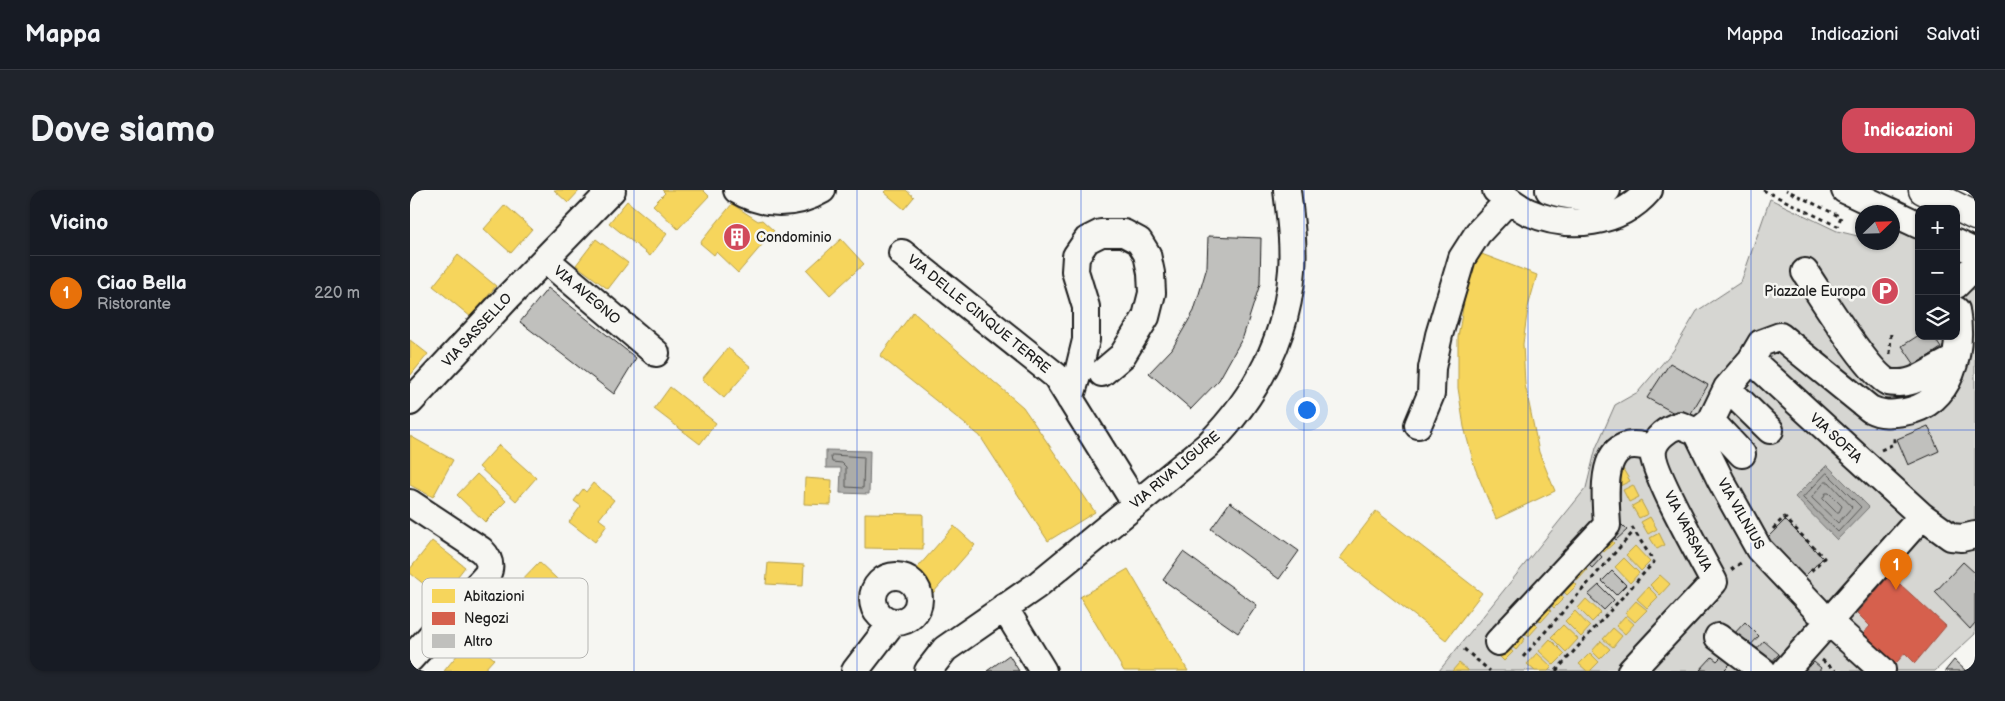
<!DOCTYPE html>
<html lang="it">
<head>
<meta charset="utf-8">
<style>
	:root { --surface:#171b24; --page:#20242c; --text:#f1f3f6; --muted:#9ea1a6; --line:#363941; --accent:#d1495b }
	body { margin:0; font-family:"Balsamiq Sans",sans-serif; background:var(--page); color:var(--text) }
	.controls { position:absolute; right:15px; top:15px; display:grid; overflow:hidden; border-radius:10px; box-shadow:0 1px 4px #0004 }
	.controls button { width:45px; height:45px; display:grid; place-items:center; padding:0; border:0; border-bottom:1px solid var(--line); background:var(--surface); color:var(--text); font:25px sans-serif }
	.compass { position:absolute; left:1445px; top:15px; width:45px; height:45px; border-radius:50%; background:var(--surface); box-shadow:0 1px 4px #0004; rotate:67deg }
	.you { position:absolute; left:896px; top:219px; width:18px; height:18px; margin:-12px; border:4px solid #fff; border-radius:50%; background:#1a73e8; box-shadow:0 0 0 8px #1a73e833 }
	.badge { display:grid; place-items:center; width:32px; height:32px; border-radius:50%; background:var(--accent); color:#fff; font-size:16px; font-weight:700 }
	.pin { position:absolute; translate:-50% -41px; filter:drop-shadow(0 1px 2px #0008) }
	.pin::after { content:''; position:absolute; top:26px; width:18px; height:15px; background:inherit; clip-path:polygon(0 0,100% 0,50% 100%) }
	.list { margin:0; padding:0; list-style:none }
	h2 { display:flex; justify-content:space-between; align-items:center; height:65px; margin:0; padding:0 20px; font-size:21px }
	h2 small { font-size:16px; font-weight:400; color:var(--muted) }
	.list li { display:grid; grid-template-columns:32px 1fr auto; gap:15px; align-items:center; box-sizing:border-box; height:75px; padding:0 20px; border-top:1px solid var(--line) }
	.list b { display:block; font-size:19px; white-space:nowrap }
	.list p { margin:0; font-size:16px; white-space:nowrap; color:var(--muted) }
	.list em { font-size:16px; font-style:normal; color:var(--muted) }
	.icon { flex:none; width:28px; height:28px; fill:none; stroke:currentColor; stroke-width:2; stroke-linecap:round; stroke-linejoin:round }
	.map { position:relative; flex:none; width:1565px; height:481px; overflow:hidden; border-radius:15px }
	header { display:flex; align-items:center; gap:30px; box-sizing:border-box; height:70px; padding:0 25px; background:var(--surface); border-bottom:1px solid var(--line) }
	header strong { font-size:24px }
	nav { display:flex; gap:28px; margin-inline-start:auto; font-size:18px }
	.intro { display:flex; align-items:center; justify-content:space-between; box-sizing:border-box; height:120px; padding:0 30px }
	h1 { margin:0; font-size:35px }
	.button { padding:12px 22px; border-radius:15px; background:var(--accent); color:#fff; font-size:18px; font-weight:700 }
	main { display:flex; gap:30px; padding:0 30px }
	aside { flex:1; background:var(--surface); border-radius:15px; box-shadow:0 1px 4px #0004 }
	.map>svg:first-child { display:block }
</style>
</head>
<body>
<header>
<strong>Mappa</strong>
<nav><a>Mappa</a><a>Indicazioni</a><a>Salvati</a></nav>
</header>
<div class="intro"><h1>Dove siamo</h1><a class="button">Indicazioni</a></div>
<main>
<aside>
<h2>Vicino<small></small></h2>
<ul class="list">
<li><span class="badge" style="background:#e8710a">1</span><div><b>Ciao Bella</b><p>Ristorante</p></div><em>220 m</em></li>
</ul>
</aside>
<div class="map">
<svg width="1565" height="481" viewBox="0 0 1565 481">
	<rect width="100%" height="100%" fill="#f6f6f2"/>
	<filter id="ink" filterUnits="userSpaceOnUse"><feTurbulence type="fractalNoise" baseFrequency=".02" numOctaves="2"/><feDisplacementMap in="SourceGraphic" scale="10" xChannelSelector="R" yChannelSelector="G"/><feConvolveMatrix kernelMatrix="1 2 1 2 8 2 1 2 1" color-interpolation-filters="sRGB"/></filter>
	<g filter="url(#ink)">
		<path fill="#d6d6d2" stroke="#797977" d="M1360 9 1427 41 1452 47V52H1482L1483 40 1509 49V146H1546V70L1565 83V444L1525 481H1029L1176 298 1186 258 1205 215 1228 202 1263 161 1287 121 1331 92Z"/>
		<path fill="#acaca9" stroke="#727271" d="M416 260 460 261 459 304 430 303 431 278H416Z
			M1417 275 1459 317 1427 350 1385 307Z"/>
		<path fill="#f6d55c" stroke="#b59e49" d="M144 0H170L158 13Z
			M252 0H293L299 6 268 39 243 15 255 3Z
			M476 0H496L504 7 494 19 474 2Z
			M217 11 257 44 240 66 199 33Z
			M322 14 348 31 352 30 364 41 328 83 306 62 304 65 290 53Z
			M95 15 122 39 101 63 74 39Z
			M186 49 218 73 198 99 166 75Z
			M431 49 454 74 420 105 397 80Z
			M1069 63 1127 85 1118 117 1113 154 1115 194 1129 262 1145 301 1086 329 1065 278 1054 237 1048 198V147L1057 95Z
			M48 65 86 96 61 127 23 96Z
			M503 122 613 217 685 322 638 351 570 246 470 166Z
			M0 150 18 164 0 186Z
			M318 158 341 177 314 208 292 189Z
			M260 197 306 233 290 254 244 219Z
			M0 246 43 270 23 307 0 295Z
			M89 255 126 288 106 311 69 277Z
			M1213 279 1220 291 1210 296 1203 284Z
			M67 284 96 311 75 332 47 305Z
			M395 288 422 290 421 315 394 314Z
			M183 293 204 310 189 329 197 335 185 352 159 332 171 316 164 311 173 299 176 302Z
			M1223 295 1229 307 1219 312 1213 300Z
			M1231 311 1238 324 1229 328 1222 316Z
			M966 321 1072 403 1036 450 930 368Z
			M455 323 513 324V359L455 358Z
			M1240 327 1247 339 1238 344 1231 332Z
			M544 336 565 355 523 403 502 384Z
			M1249 343 1255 355 1247 359 1240 348Z
			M1197 346 1204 353 1194 362 1187 355Z
			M22 351 55 377 31 408 0 383V379Z
			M1225 356 1240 372 1231 381 1216 365Z
			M1214 368 1229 383 1220 393 1205 377Z
			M129 372 163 404 141 428 106 396Z
			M358 373 394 375 393 396 356 394Z
			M1170 373 1177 380 1168 390 1161 383Z
			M718 379 778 481H714L670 407Z
			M1250 385 1260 394 1250 405 1240 395Z
			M1159 388 1167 395 1157 405 1150 398Z
			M1238 397 1248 407 1237 418 1227 409Z
			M1148 401 1154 408 1144 418 1138 412Z
			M1176 409 1191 423 1182 432 1168 418Z
			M1226 411 1237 420 1225 432 1215 423Z
			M1135 415 1141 421 1131 432 1124 425Z
			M1165 421 1180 437 1171 447 1155 431Z
			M1215 426 1224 434 1215 444 1206 436Z
			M1121 430 1128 436 1119 446 1112 440Z
			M1153 435 1168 449 1156 462 1141 447Z
			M1203 438 1212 446 1203 457 1193 449Z
			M1109 443 1115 449 1106 460 1099 454Z
			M54 449 65 458 68 455 84 469 73 481H34L48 464 44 461Z
			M1140 449 1155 464 1144 475 1129 461Z
			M1191 451 1200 459 1190 469 1182 461Z
			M1097 456 1103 462 1094 471 1088 465Z
			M1127 463 1142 477 1138 481H1125L1117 474Z
			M1180 463 1189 472 1180 481H1177L1169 474Z
			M1049 473 1058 480V481H1042Z"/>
		<path fill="#d6604d" stroke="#9e4c3e" d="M1480 385 1536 436 1505 473 1495 463 1480 480 1447 451 1460 436 1447 423Z"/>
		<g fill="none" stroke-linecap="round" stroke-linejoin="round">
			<path stroke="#565654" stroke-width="1" d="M423 265 454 267 453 298 436 297V277L432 273 422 272 421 267Z
				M1417 283 1451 317 1428 342 1393 308Z
				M1415 292H1419L1442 317 1428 333 1402 308Z
				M1416 303H1419L1432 316 1429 322H1426L1413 309Z"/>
		</g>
		<path fill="#c0c0bd" stroke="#1c1c1c" d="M798 46 851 48 850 94 833 147 809 190 781 219 739 183 762 159 784 121 797 77Z
			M138 98 226 168 204 204 110 132Z
			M1509 145 1535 146 1527 152 1531 158 1505 175 1492 156Z
			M1260 173 1298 195 1277 230 1237 208Z
			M1518 236 1529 261 1498 275 1487 249Z
			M820 312 889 361 869 389 801 339Z
			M1375 330 1413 368 1393 388 1355 350Z
			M1210 333 1217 340 1206 350 1200 343Z
			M1185 359 1192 367 1182 378 1174 370Z
			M773 362 847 415 828 443 753 390Z
			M1553 372 1565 383V433L1560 439 1525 402Z
			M1202 381 1216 395 1206 405 1192 391Z
			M1189 395 1204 410 1194 420 1178 405Z
			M1335 432 1349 446 1337 459 1323 445Z
			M1354 451 1369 464 1358 476 1343 463Z
			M599 465 609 481H577Z
			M1312 466 1320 474 1315 479 1318 481 1290 480 1302 467 1307 471Z
			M1544 470 1556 481H1535Z
			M1395 472 1400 476 1404 472 1411 478 1409 481H1387Z"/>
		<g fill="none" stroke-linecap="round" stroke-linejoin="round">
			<g stroke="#1c1c1c" stroke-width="30">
				<path id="minor" d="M202 0 135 69 246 163
					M327 0C354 16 385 16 412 0
					M1086 0C1096 8 1106 16 1118 22 1159 40 1209 35 1239 0
					M1139 0C1158 7 1179 9 1197 0
					M1435 0 1509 35
					M1546 53 1565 62
					M492 63 646 186 725 313
					M1395 82C1410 104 1458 183 1478 192 1481 193 1486 193 1489 193 1509 193 1527 176 1545 169
					M1546 95 1565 76
					M1341 170 1512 326
					M1317 198 1360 240
					M660 209 668 183 676 150V117L665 81 666 66 677 50 691 43H714L729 51 737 64 741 83 742 103 736 127 712 166 692 183
					M0 212 98 107 135 69
					M1301 231 1332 264
					M1008 235 1021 204 1022 178 1029 145 1052 68 1068 43 1099 10
					M1287 242 1311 291 1349 359 1407 420
					M0 313 71 360C79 368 82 375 77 385L0 469
					M463 409a23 23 0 1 1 46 0a23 23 0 1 1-46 0Z
					M594 417 633 481
					M1418 431 1472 480
					M1308 447 1353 481
					M1088 452 1197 335C1195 301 1188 239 1243 259
					M445 481 482 433
					M518 481 535 459 626 396 798 255C846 206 877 150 882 80 884 53 880 26 877 0
					M1221 481 1304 392C1293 371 1240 278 1243 260 1245 248 1258 238 1270 235L1287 242 1301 231 1317 198 1341 170 1351 153 1370 146 1460 219C1472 225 1481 224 1494 222 1542 214 1553 161 1546 120
					M1375 481 1512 326 1541 347 1552 348 1565 345"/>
			</g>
			<g stroke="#1c1c1c" stroke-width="31">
				<path id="highway" d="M1513 0 1565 26"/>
			</g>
			<path stroke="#1c1c1c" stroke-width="3" stroke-dasharray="4 4" stroke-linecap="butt" d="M1353 0 1427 36 1431 27 1376 0
				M1480 164 1481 140
				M1471 260 1484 254V245
				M1363 339 1374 327 1414 368 1400 382
				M1321 380 1332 372
				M1054 459 1080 481
				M1113 467 1224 341
				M1412 470 1426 481
				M1146 481 1244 372 1220 334"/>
			<use href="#minor" stroke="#f6f6f2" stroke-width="26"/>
			<use href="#highway" stroke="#f6f6f2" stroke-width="28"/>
		</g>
	</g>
	<path fill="none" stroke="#1d4ed8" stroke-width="1" stroke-opacity="0.55" d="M224 0V481M447 0V481M671 0V481M894 0V481M1118 0V481M1341 0V481M0 240H1565"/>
	<defs>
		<g id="building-disc" transform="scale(1.4375)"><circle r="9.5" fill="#d1495b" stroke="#f6f6f2"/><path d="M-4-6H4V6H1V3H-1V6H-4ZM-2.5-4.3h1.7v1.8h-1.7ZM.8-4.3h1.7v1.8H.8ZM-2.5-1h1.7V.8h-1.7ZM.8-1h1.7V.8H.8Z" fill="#fff"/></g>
		<g id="parking-disc" transform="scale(1.4375)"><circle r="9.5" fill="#d1495b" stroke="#f6f6f2"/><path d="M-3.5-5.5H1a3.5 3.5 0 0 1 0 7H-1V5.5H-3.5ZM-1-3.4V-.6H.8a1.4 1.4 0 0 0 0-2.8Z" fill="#fff"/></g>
	</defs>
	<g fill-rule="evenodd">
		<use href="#building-disc" x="327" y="47"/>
		<use href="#parking-disc" x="1475" y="101"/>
	</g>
	<g text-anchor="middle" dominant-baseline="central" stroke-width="5" stroke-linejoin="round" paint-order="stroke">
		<g font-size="14" fill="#1c1c1c" stroke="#f6f6f2" text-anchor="start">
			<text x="346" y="47">Condominio</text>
			<text x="1456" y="101" text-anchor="end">Piazzale Europa</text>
		</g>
		<g font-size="14" fill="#1c1c1c" stroke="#f6f6f2">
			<text transform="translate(177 105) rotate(40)">VIA AVEGNO</text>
			<text transform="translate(569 124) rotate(39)">VIA DELLE CINQUE TERRE</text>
			<text transform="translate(67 140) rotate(-47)">VIA SASSELLO</text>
			<text transform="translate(1426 248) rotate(43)">VIA SOFIA</text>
			<text transform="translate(765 280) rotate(-40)">VIA RIVA LIGURE</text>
			<text transform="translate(1331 324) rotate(60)">VIA VILNIUS</text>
			<text transform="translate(1278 341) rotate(63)">VIA VARSAVIA</text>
		</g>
	</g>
	<rect x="12" y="388" width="166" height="80" rx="8" fill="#f6f6f2" stroke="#b5b5b2" stroke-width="1"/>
	<rect x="22" y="399" width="23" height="14" fill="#f6d55c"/>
	<rect x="22" y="422" width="23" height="13" fill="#d6604d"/>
	<rect x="22" y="444" width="23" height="14" fill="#c0c0bd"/>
	<g font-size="14" fill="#1c1c1c">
		<text x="54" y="411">Abitazioni</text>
		<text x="54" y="433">Negozi</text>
		<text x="54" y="456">Altro</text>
	</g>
</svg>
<div class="controls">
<button>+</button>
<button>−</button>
<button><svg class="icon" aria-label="layers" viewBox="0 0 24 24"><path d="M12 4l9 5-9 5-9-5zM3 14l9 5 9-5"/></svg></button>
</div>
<svg class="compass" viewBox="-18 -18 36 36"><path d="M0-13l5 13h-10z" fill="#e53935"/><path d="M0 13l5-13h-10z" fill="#9ea1a6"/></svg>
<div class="you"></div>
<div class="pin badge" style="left:1486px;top:400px;background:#e8710a">1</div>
</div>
</main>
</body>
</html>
